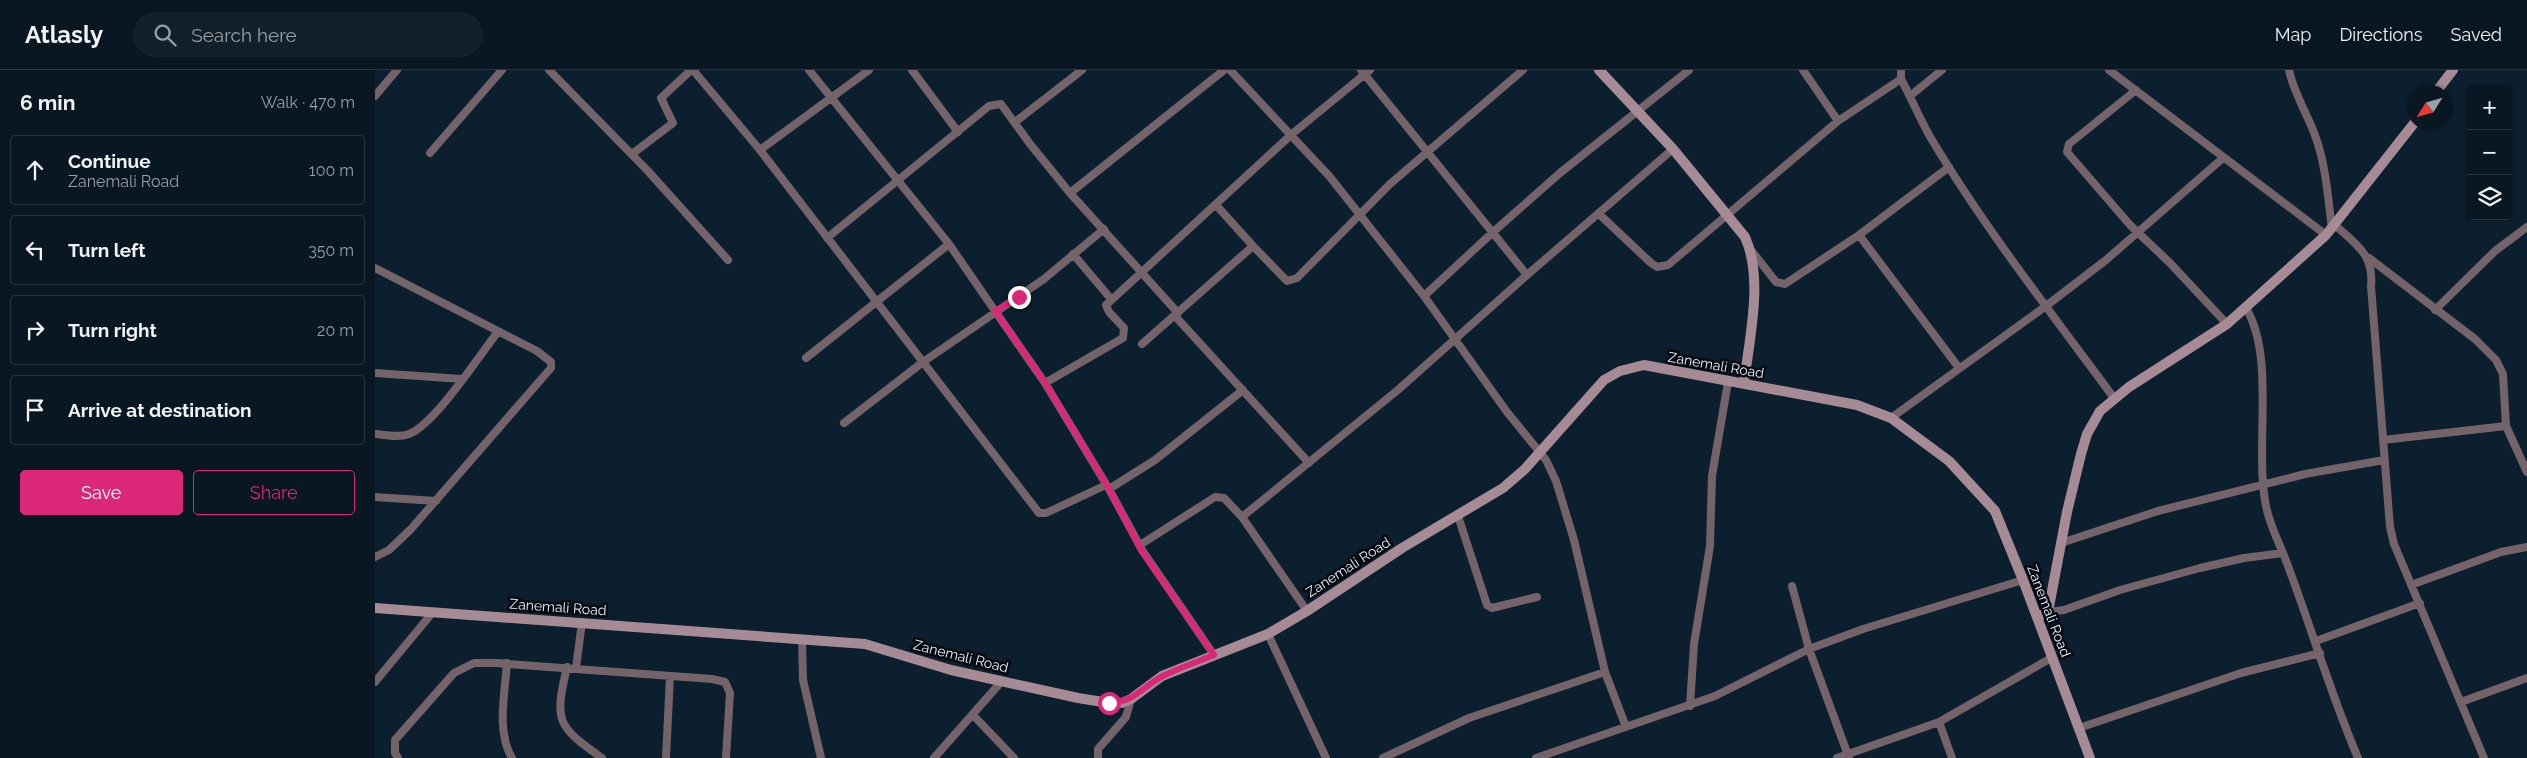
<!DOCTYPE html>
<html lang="en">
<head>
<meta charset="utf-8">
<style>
	:root { --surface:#081722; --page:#11202a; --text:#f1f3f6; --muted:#989fa5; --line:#293640; --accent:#db2777 }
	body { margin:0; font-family:Raleway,sans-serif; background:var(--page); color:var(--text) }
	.controls { position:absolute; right:15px; top:15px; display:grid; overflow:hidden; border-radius:5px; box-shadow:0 1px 4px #0004 }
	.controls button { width:45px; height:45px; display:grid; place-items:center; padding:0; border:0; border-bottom:1px solid var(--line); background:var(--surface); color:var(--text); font:25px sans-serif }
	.compass { position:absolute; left:2032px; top:15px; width:45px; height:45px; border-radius:50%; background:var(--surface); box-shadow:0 1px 4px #0004; rotate:233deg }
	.stop { position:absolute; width:15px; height:15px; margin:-11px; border:4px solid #db2777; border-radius:50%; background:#fff }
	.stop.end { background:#db2777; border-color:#fff; box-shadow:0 1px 5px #0008 }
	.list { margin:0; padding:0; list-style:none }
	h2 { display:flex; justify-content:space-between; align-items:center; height:65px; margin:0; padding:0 20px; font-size:21px }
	h2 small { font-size:16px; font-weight:400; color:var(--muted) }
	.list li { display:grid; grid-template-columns:32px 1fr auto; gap:15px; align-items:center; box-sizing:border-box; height:70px; margin:0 10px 10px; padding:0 10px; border:1px solid var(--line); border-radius:5px }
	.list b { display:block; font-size:19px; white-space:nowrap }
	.list p { margin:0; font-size:16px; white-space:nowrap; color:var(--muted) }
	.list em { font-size:16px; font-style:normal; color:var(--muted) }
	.actions { display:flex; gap:10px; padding:15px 20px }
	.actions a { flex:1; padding:11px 0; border:1px solid var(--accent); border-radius:5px; text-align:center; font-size:18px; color:var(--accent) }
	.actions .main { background:var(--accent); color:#fff }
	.icon { flex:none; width:28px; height:28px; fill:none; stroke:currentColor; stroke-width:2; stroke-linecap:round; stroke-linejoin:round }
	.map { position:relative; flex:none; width:2152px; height:688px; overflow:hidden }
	header { display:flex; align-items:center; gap:30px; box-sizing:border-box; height:70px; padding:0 25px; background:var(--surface); border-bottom:1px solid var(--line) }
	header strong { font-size:24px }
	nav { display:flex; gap:28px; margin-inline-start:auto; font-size:18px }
	.search { width:350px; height:45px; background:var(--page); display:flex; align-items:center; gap:12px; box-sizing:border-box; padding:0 18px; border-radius:28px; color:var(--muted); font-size:19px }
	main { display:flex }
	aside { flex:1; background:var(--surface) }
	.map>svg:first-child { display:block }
</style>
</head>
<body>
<header>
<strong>Atlasly</strong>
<div class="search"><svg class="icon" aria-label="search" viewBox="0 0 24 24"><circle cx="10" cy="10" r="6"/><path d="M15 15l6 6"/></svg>Search here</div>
<nav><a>Map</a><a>Directions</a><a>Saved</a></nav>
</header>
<main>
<aside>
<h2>6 min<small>Walk · 470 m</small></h2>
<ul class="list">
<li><svg class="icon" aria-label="ahead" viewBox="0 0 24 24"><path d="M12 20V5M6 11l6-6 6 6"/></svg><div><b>Continue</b><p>Zanemali Road</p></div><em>100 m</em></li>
<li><svg class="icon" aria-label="left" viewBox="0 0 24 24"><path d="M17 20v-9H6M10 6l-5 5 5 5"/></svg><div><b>Turn left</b></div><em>350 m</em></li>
<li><svg class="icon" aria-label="right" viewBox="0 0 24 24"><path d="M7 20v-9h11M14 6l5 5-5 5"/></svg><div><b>Turn right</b></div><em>20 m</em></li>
<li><svg class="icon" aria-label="arrive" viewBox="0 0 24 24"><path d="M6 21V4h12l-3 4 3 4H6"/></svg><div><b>Arrive at destination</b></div></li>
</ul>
<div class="actions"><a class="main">Save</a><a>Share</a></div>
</aside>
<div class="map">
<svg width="2152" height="688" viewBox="0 0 2152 688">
	<rect width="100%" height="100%" fill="#0b1f2e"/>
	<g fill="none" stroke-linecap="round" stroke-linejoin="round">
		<path stroke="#746369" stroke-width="8" d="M174 0 272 100 353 190
			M318 0 385 80 664 443H671L731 415
			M434 0 574 174 620 241 670 313 734 419 767 480 839 585
			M537 0 583 62
			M855 0 955 107 1049 226 1132 342 1171 390 1181 411 1199 470 1230 602 1251 657
			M986 0 1152 205
			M1428 0 1463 51
			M1526 0V9C1537 29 1545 50 1557 70 1611 160 1677 244 1739 328
			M1734 0 1951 165
			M1914 0C1919 24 1933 45 1941 68 1951 97 1953 128 1957 159
			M1761 20 1694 74 1692 82 1755 155 1795 193 1852 254
			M0 26 22 0
			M1535 26 1567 0
			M640 52 707 0
			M385 80 494 0
			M55 83 127 0
			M257 84 298 53 286 28 316 0
			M695 123 849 0
			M841 135 878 176
			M1224 144 1276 193 1282 197 1293 195 1463 51 1526 9
			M1961 156C1982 175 1999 185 1996 216L2015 457 2019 474 2109 688
			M1484 165 1584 298
			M452 168 614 36 626 34 655 74 695 123 803 243
			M1376 180 1401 212 1410 214 1484 165 1574 97
			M698 184 736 229
			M1994 188 2100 269 2121 290 2128 304 2131 356 2152 402
			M0 198 162 281 176 292V298L36 459 14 480 0 487
			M1049 226 1117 163 1185 103 1314 0
			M1871 238C1901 288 1879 377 1891 436 1895 457 1906 476 1913 496 1937 560 1956 625 1983 688
			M2060 240 2120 181 2152 157
			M800 246 934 393
			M767 274 878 176 912 211 922 208 1015 114 1148 0
			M431 288 574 174
			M0 303 87 309
			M670 313 748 268 749 258 734 242 731 235 917 64 995 0
			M1516 348 1671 236 1731 190 1848 88
			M469 353 548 292 669 209 729 159
			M0 364C11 365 23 368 34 364 60 354 104 286 122 263
			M2008 370 2131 356
			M734 419 780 390 868 320
			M0 427 61 431
			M1083 446 1112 535 1117 538 1162 527
			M1686 473 1783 441 1930 404 2009 390
			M765 475 840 427 849 428 867 447
			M2036 515 2126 482 2152 477
			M1417 516 1434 579 1474 688
			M932 541 867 447 1024 319 1152 205 1298 79
			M1673 542 1689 540 1745 520 1825 498 1869 488 1908 483
			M893 564 951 688
			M427 570 428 610 446 688
			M1941 571 2045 533
			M132 593C130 623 121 661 137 688
			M192 597C179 652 182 656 227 688
			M201 598 207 552
			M0 612 58 542
			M2086 632 2152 608
			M1315 636 1319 574 1335 476 1337 406 1353 312
			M598 645 639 688
			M1564 652 1577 688
			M1704 658 1866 603 1945 583
			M23 688 20 683V670L79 603 99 593H121L337 609 350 612 355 623 351 688
			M291 688 295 606
			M559 688 627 611
			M723 688V679L751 647 756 629
			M1008 688 1094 648 1230 602
			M1161 688 1340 626 1434 579 1488 559 1648 510
			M1462 688 1564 652 1678 587"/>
		<path stroke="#a68b95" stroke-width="10" d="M1224 0 1298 79 1370 167C1389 209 1374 269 1369 314
			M2061 22 2078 0
			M0 538 490 574 576 600 703 628 734 633H747L756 629 787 606 893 564 932 541 1027 478 1128 418 1150 399 1229 310 1245 301 1269 295 1482 335 1516 348 1574 391 1620 441 1648 510 1715 688
			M1662 547 1673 542 1692 442 1706 384 1712 364 1725 341 1754 317 1852 254 1951 165 2040 52"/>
	</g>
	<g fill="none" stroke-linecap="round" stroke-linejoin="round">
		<path stroke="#db2777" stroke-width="6" d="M644 227 620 241 670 313 734 419 766 480 839 585C822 592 804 598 788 606 766 617 761 632 734 633"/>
	</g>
	<g text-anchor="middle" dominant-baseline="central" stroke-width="5" stroke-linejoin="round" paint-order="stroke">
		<g font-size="14" fill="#e5f1fd" stroke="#03080f">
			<text transform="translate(1341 295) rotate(10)">Zanemali Road</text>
			<text transform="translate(973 497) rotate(-33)">Zanemali Road</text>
			<text transform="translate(183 537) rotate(4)">Zanemali Road</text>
			<text transform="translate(1674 541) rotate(69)">Zanemali Road</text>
			<text transform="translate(586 586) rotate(14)">Zanemali Road</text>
		</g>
	</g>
</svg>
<div class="controls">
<button>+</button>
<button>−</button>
<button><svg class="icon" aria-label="layers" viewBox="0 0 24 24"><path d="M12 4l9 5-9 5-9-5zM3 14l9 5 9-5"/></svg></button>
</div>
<svg class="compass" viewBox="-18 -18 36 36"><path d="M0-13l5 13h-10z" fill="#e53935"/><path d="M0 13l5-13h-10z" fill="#989fa5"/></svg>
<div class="stop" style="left:734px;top:633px"></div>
<div class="stop end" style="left:644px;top:227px"></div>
</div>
</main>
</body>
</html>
